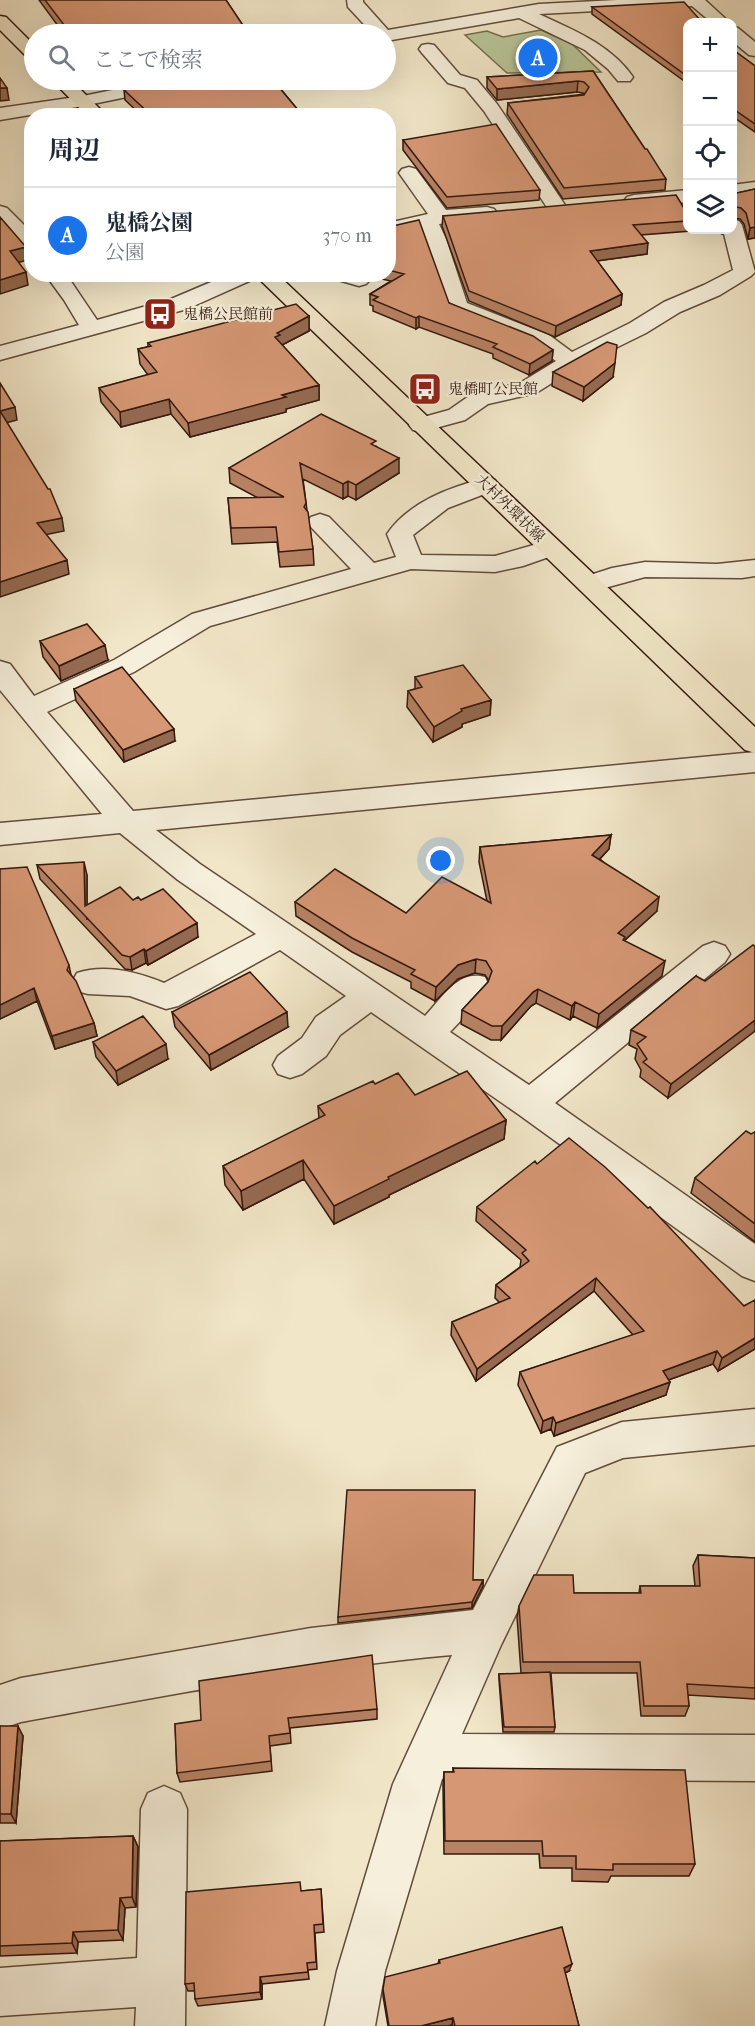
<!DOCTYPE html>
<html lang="ja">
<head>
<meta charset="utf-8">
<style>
	:root { --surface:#fff; --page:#f2f2f3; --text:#1f2937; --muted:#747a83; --line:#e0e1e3; --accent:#1a73e8 }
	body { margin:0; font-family:"IM FELL French Canon","Noto Serif JP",serif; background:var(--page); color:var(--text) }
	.controls { position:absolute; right:18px; top:18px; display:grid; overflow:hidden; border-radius:12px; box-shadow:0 6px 24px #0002 }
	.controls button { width:54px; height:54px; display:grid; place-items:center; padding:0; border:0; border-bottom:2px solid var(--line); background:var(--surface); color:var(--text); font:30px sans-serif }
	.you { position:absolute; left:441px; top:861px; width:21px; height:21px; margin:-15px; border:4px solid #fff; border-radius:50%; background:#1a73e8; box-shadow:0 0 0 9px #1a73e833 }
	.badge { display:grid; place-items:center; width:39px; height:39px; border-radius:50%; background:var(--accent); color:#fff; font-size:20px; font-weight:700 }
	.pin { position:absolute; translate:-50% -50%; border:3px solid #fff; box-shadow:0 2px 6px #0006 }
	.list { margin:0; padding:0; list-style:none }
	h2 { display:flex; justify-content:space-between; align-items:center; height:78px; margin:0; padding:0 24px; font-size:26px }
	h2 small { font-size:20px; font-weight:400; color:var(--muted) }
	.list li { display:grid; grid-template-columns:39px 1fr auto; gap:18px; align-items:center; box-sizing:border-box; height:96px; padding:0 24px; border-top:2px solid var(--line) }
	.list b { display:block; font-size:22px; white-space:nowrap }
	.list p { margin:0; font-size:20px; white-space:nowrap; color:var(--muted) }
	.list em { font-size:20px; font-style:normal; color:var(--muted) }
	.icon { flex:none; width:33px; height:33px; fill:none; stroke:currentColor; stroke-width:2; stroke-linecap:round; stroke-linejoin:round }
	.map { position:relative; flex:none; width:755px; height:2026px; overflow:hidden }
	.search { position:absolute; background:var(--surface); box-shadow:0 6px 24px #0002; left:24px; top:24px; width:372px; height:66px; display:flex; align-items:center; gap:15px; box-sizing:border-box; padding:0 21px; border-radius:33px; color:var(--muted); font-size:22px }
	.panel { position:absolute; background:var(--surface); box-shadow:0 6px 24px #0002; left:24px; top:108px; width:372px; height:174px; border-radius:24px }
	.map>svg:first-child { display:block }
</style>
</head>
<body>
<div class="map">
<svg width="755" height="2026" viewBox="0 0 755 2026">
	<rect width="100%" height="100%" fill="#f1e6c8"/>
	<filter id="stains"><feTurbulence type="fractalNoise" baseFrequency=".00333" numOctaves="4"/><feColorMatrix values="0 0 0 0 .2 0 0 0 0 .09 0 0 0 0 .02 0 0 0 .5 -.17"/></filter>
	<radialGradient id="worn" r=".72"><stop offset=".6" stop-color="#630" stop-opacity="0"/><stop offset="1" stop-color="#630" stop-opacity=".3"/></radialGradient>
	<path fill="#b8c597" stroke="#766e52" stroke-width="1.5" d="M541 30 572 44 601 72 507 73 465 35 487 31 503 37Z"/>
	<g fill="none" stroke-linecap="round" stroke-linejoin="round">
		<g stroke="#624c3c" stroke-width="3">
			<path id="minor" d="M347 0H363V2L388 30 539 4 617 0H705L729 22H711L692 6 539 14C573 30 610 44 633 77L630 81H618L608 69 585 50 519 18 386 41V34H373L348 7Z
				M732 27 738 28 755 42V56L749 55 732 41Z
				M428 44 434 45 460 75 477 80 497 104 567 208 564 212H550L484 111 465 88 448 83 422 53 419 49 422 45Z
				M161 80H194L191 84 185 85 83 106 0 120V108L83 96Z
				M409 167 416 169 446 210 487 207 494 209 497 213 494 217 487 219 439 224 446 239 467 303 549 335 572 352 630 323 664 302 704 285 733 270 723 230H732V219L739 221 742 225 755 272 751 276 720 295 680 312 646 333 579 366 536 393 488 404 465 420 421 432 413 430 409 425 413 420 449 410 472 394 520 383 556 361 533 345 449 312 420 228 388 235V223L428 214 399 173 402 169Z
				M755 182V194L732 197V185Z
				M688 190V202L634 207 627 205 624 201 627 197 634 195Z
				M0 206 7 208 32 233V251L25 249 0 224Z
				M45 274H66L97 320 171 299 230 274H259L256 278 187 309 0 360V346L79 325 64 300Z
				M328 274H363L370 280 366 284 359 286 331 278Z
				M486 478 495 480 498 485 495 490 448 508 413 535 421 555 495 556 551 540 560 543 564 548 560 553 523 566 495 572 411 569 210 626 134 672 47 712 133 811 755 752V772L156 830 200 864 425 1016C442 998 458 969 485 977L489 986 485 995 450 1032 529 1085 703 946 714 942 725 946 730 954 725 962 555 1103 755 1244V1281L742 1276 518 1114 371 1012 340 1035 326 1056 302 1074 290 1078 278 1074 273 1065 278 1056 302 1038 316 1017 346 996 280 950 178 1006 166 1009 130 996 88 994 77 991 72 982 77 973C105 964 137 972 164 983L256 934 178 880 120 833 0 845V823L102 814 0 690V661L10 664 34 696 114 660 192 614 351 569 311 527 307 522 311 517 320 514 329 517 374 563 396 557 387 534C409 502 450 487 486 478Z
				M755 560V576L742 578 645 577 590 592 581 590 577 584 581 578 612 568 645 562 717 564Z
				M755 1409V1445L623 1458 585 1473 501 1645 462 1734 755 1735V1781L442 1779 385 1971 375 2026H325L337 1971 393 1784 452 1655C307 1668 164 1696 21 1722L0 1729V1685L21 1678 311 1628 473 1610 557 1447 622 1422Z
				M164 1786 180 1793 187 1809 185 2026H135L136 2007 0 2016V1968L137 1958 141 1809 148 1793Z"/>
		</g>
		<g stroke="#33180d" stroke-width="3">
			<path id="major" d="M0 16 6 17 34 45V59L28 58 0 30Z
				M52 80H71L107 116H87Z
				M254 274H277L755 727V753L745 750Z"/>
		</g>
		<use href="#minor" fill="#f6efdb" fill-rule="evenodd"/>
		<use href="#major" fill="#f1e6c8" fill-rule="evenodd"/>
	</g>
	<path fill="#b88264" stroke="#33180d" stroke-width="1.5" d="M39 0H226L248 33 292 34H64Z
		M592 7 687 22V83L592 14Z
		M732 49 755 66V132L732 116Z
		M593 71 645 149 666 179 665 190 563 199 507 114 508 103 585 94 583 93 577 92 497 100 487 88V77Z
		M103 80H152L112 88Z
		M296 83 279 87 303 116H142L125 100 124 90Z
		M403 140 540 190 539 200 447 208 403 150Z
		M755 189V238L748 239 744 224 740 219 732 218V194Z
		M687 213V230H691V231L641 235 647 254 597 261 622 294 621 305 555 337 469 301 442 226 443 216Z
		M388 227 449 303 553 350 552 361 529 375 493 358V354L419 327 416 329 373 311V306L370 305V294L391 281 369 276 367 274H388Z
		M714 230H722V234Z
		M309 316V331L282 345 319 385V400L286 409V412L190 437 171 414 121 427 101 402 99 388 148 375 140 364 138 349 148 347V343Z
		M553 372 613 377 583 401 552 386Z
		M376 446 399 473 356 500 348 496 343 499 303 479 307 510 313 549 314 565 280 567 277 542 232 544 228 498H258L230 483 229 468Z
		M40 641 108 660 61 681 43 657Z
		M415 677 491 700 490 715 462 724V727L433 742 407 707 408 691 415 689Z
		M74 689 175 741 124 762 76 701Z
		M611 835 609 849 600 859 657 911 624 941 662 976 597 1028 573 1016 570 1020 536 1003 531 1006 501 1040H491L461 1024 462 1010 488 982 489 981 485 975 475 973 458 979 435 1001 411 988V982L352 952 296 916 295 902 406 913 487 901 479 862 480 847Z
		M37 865 87 875V905L133 900H141L198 937 148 965 146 963 132 970 125 969 40 879Z
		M0 869 69 965 71 975 94 1023 97 1036 55 1049 37 1001 0 1019Z
		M696 976 668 1098 640 1077 641 1070 635 1059 637 1049 629 1045 631 1030Z
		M172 1012 288 1027 211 1070 175 1027Z
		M93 1042 168 1059 118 1085 96 1057Z
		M375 1084 506 1120 504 1139 389 1195V1197L334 1224 304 1179 243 1210 225 1185 223 1166 319 1119 318 1106Z
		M755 1132V1242L691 1193 695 1178Z
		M537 1164 744 1306 755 1300V1349L718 1371 713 1364 668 1380 666 1395 554 1436 551 1429 541 1433 518 1385 520 1372 633 1335 594 1291 476 1381 451 1335 452 1322 500 1303 495 1298 496 1285 520 1267 521 1260 476 1221 477 1207Z
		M698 1555 755 1558V1699L688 1695 689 1706 685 1716H641L637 1673H551L555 1727 554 1732H503L499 1680V1674L536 1673H521L517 1617 519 1606 574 1593H639L640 1586H695L693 1566Z
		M473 1580H483V1586L472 1608 338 1623V1617Z
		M377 1709V1719L290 1728 291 1743 270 1746 272 1771 180 1782 177 1773 175 1724Z
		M0 1726 23 1736 16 1823H0Z
		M453 1768 695 1864 689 1876H611L608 1882 572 1881V1868H540L539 1854H444L443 1785 444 1772H453Z
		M133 1836 138 1847 136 1907 125 1908 123 1940 78 1942 77 1953 0 1956V1841Z
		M321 1889 324 1932 315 1933 317 1969 308 1970 309 1979 262 1984V1999L198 2006 195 1999V1991H188L185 1984 302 1891Z
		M439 1960 569 1971 565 1973 579 2026H452V2025L447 2026H388L383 1996V1989L438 1964Z"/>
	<path fill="#966a51" stroke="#33180d" stroke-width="1.5" d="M111 80H152L112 88Z
		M272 80H296V83L273 88Z
		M578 81 577 92 497 100V89Z
		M0 88H7L9 100 0 101Z
		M755 227V238L748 239 750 228Z
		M648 243 647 254 589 262 590 251Z
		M26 247 28 260 12 264 10 251Z
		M26 272 28 285 0 294V280Z
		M622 294 621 305 555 337 556 326Z
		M309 316V331L280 346 275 337 277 333Z
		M419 316V327L416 329V318Z
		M553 350 552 361 529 375 530 364Z
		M615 363 613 377 583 401 584 387Z
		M319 385V400L286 409V412L190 437 188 423 282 395Z
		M169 399 171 414 121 427 120 412Z
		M15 407 17 420 2 424 0 411Z
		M399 458V473L356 500V485Z
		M348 481V496L343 499V484Z
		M62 518 64 531 39 536 37 523Z
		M67 560 69 574 0 597V582Z
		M105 645 108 660 61 681 59 666Z
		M491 700 490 715 462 724V727L433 742 434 727 461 709Z
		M174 729 175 741 124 762 123 750Z
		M611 835 609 849 590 869 592 855Z
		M84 862 87 875V920L85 906Z
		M659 897 657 911 625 940 623 951 618 933Z
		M197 923 198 937 148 965 146 951Z
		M144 949 146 963 132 970 130 957Z
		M476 959 475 973 458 979 435 1001 436 987 458 965Z
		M665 961 662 976 597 1028 599 1014Z
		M34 988 37 1001 0 1019V1005Z
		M538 989 536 1003 531 1006 501 1040 502 1026 533 992Z
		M575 1002 573 1016 570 1020 572 1006Z
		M287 1012 288 1027 211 1070 209 1055Z
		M755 1020V1031L668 1098 671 1084Z
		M94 1023 97 1036 55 1049 52 1036Z
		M166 1044 168 1059 118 1085 116 1071Z
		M506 1120 504 1139 389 1195V1197L334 1224V1206L388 1177Z
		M303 1160 304 1179 243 1210 241 1191Z
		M596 1278 594 1291 476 1381 477 1369Z
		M755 1338V1349L718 1371 722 1358Z
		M717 1351 713 1364 660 1383 663 1371Z
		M670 1382 666 1395 554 1436 556 1423Z
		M553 1417 551 1429 541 1433 543 1421Z
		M483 1580V1586L472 1608V1602Z
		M18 1726 23 1736 16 1823 11 1814Z
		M133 1836 138 1847 136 1907 132 1897Z
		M120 1898 125 1908 123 1940 118 1930Z
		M73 1932 78 1942 77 1953 72 1943Z
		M572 1964 569 1971 561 1975 564 1968Z
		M260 1977 262 1984V1999L260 1992Z
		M453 2018 452 2025 447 2026H421Z"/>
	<path fill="#d69774" stroke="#33180d" stroke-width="1.5" d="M45 0H226L248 33 282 26 292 34H71Z
		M684 2 702 22H687V76L592 7Z
		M732 49 755 66V124L732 108Z
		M593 71 645 149H647L666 179 564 188 508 103 584 95 589 87 584 82 578 81 497 89 487 77Z
		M0 78 7 88H0Z
		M174 80H273L303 116H152L124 90Z
		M496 124 540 190 447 197 403 140Z
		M755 189V227L750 228 746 213 741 208 732 206V194Z
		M676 195 687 213V221L633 225 648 243 590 251 622 294 556 326 469 291 443 216Z
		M0 217 26 247 10 251 26 272 0 280Z
		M419 220 449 303 533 336 553 350 530 364 493 347 497 344 419 316 416 318 373 300 378 297 370 294 404 274 388 270V227Z
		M296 304 309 316 277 333 280 335 275 337 319 385 282 395 286 397 188 423 169 399 120 412 99 388 157 372 138 349 151 346 148 343Z
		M607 342 617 345 615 363 584 387 553 372Z
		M0 383 15 407 0 411Z
		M0 411 48 489H50L62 518 37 523 67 560 0 582Z
		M321 414 376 441 371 444 399 458 356 485 348 481 343 484 300 463 306 503 304 507 308 512 313 549 279 552 276 527 231 528 228 498 284 497 229 468Z
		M87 624 105 645 59 666 40 641Z
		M463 665 491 700 461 709 462 711 434 727 408 691 422 687 415 677Z
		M122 667 174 729 123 750 74 689Z
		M611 835 592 855 659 897 618 933 625 937 623 940 665 961 599 1014 575 1002 572 1006 538 989 533 992 502 1026H492L462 1010 488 982 492 971 486 961 476 959 458 965 436 987 411 974 415 970 352 938 295 902 335 869 406 913 442 877 491 903 480 847Z
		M84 862 85 906 120 887 133 900 138 897 141 900 163 889 197 923 146 951 144 949 130 957 122 955 37 865Z
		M27 867 69 965 67 970 76 981 94 1023 52 1036 34 988 0 1005V869Z
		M753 945 755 946V1020L671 1084 643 1062 647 1059 637 1044 646 1037 631 1030 696 976 705 981Z
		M250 972 287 1012 209 1055 172 1012Z
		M143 1016 166 1044 116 1071 93 1042Z
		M467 1071 506 1120 388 1177 389 1179 334 1206 303 1160 241 1191 223 1166 325 1115 318 1106 373 1081 375 1084 398 1073 415 1095Z
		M746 1131 751 1134 755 1132V1224L695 1178Z
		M569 1138 605 1167 648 1208 650 1207 744 1306 755 1300V1338L722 1358 717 1351 663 1371 670 1382 556 1423 553 1417 543 1421 520 1372 644 1331 596 1278 477 1369 452 1322 510 1298 496 1285 529 1261 522 1253 526 1250 477 1207 535 1161 537 1164Z
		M347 1490H475L473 1580H483L472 1602 338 1617Z
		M698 1555 755 1558V1688L687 1684 689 1706H644L640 1662H523L519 1606 534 1575H573L574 1593H641L640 1586H700Z
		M372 1655 377 1709 288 1718 290 1733 269 1736 271 1761 177 1773 175 1724 201 1720 199 1681Z
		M550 1672 555 1727H504L499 1674Z
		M0 1726H18L11 1814H0Z
		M453 1768 685 1770 695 1864H613V1870L576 1869V1856H543L542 1841H445L444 1772H454Z
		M133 1836 132 1897 120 1898 118 1930 73 1932 72 1943 0 1946V1841Z
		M300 1882 301 1891 321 1889 323 1924 314 1925 316 1962 307 1963 308 1972 260 1977V1992L195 1999 194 1983 185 1984 186 1892Z
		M562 1927 572 1964 564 1968 579 2026H455L453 2018 421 2026H389L383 1989 385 1977 440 1963 439 1960Z"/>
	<defs>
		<g id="bus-square" transform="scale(1.725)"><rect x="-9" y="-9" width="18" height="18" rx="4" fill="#8f2418" stroke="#f6efdb"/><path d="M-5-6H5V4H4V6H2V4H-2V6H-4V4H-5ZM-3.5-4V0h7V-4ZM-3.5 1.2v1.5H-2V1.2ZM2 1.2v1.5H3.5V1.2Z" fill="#fff"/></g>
	</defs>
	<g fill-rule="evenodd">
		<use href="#bus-square" x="160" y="314"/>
		<use href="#bus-square" x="425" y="389"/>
	</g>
	<g text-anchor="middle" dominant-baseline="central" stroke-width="4.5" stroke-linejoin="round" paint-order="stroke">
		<g font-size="15" fill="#33180d" stroke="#f6efdb" text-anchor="start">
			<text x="183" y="314">鬼橋公民館前</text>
			<text x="448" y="389">鬼橋町公民館</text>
		</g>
		<g font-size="15" fill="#33180d" stroke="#f6efdb">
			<text transform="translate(510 508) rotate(44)">大村外環状線</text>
		</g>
	</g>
	<rect width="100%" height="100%" filter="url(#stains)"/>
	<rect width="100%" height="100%" fill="url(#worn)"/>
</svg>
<div class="controls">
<button>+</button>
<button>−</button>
<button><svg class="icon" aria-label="locate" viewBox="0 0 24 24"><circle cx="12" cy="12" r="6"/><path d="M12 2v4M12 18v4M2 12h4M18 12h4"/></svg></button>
<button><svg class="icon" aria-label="layers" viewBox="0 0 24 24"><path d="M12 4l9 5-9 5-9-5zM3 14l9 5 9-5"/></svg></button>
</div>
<div class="you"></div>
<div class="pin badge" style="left:538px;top:58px">A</div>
<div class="search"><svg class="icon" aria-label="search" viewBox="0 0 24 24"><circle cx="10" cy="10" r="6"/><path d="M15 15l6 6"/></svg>ここで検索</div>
<section class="panel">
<h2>周辺<small></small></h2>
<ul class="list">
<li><span class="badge">A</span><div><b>鬼橋公園</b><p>公園</p></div><em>370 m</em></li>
</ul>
</section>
</div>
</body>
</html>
